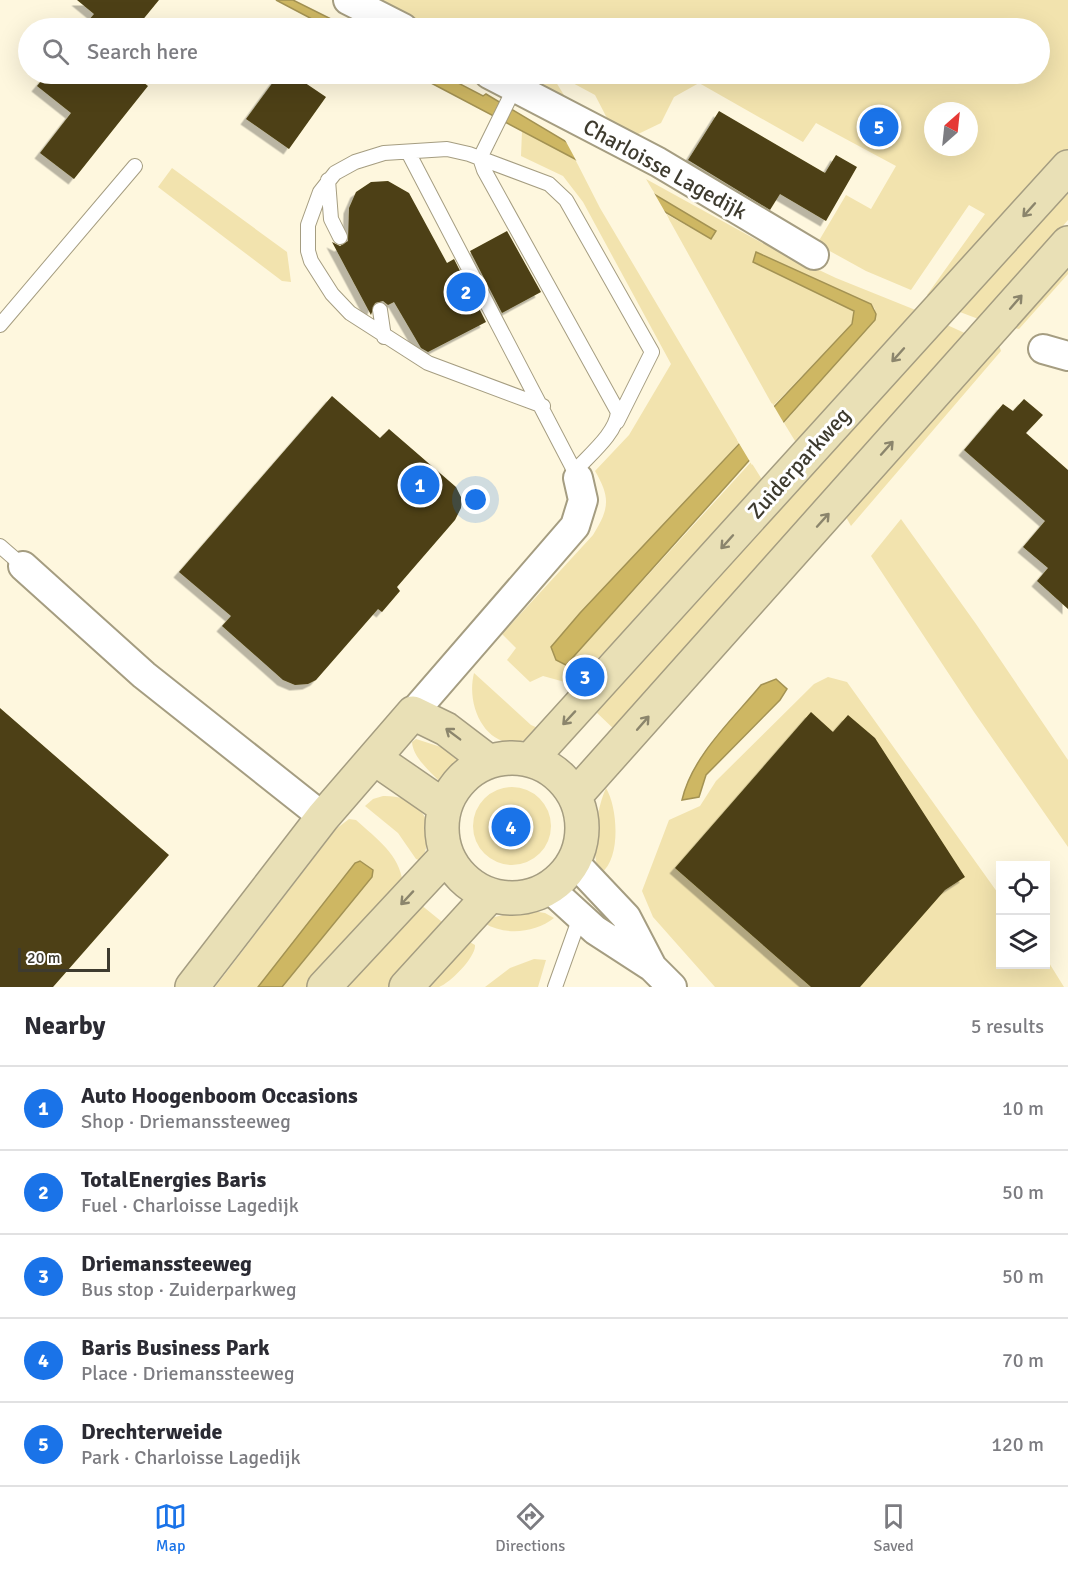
<!DOCTYPE html>
<html lang="en">
<head>
<meta charset="utf-8">
<style>
	:root { --surface:#fff; --page:#f7f7f7; --text:#2b2b33; --muted:#7c7c81; --line:#e1e1e2; --accent:#1a73e8 }
	body { margin:0; font-family:Signika,sans-serif; background:var(--page); color:var(--text) }
	.controls { position:absolute; right:18px; bottom:18px; display:grid; overflow:hidden; border-radius:0px; box-shadow:0 6px 24px #0002 }
	.controls button { width:54px; height:54px; display:grid; place-items:center; padding:0; border:0; border-bottom:2px solid var(--line); background:var(--surface); color:var(--text); font:30px sans-serif }
	.compass { position:absolute; left:924px; top:102px; width:54px; height:54px; border-radius:50%; background:var(--surface); box-shadow:0 6px 24px #0002; rotate:27deg }
	.scale { position:absolute; left:18px; bottom:15px; width:92px; box-sizing:border-box; padding-left:6px; border:3px solid #3e3b2f; border-top:0; font-size:16px; line-height:21px; white-space:nowrap; color:#3e3b2f; -webkit-text-stroke:4px #fff; paint-order:stroke }
	.you { position:absolute; left:476px; top:500px; width:21px; height:21px; margin:-15px; border:4px solid #fff; border-radius:50%; background:#1a73e8; box-shadow:0 0 0 9px #1a73e833 }
	.badge { display:grid; place-items:center; width:39px; height:39px; border-radius:50%; background:var(--accent); color:#fff; font-size:20px; font-weight:700 }
	.pin { position:absolute; translate:-50% -50%; border:3px solid #fff; box-shadow:0 2px 6px #0006 }
	.list { margin:0; padding:0; list-style:none }
	h2 { display:flex; justify-content:space-between; align-items:center; height:78px; margin:0; padding:0 24px; font-size:26px }
	h2 small { font-size:20px; font-weight:400; color:var(--muted) }
	.list li { display:grid; grid-template-columns:39px 1fr auto; gap:18px; align-items:center; box-sizing:border-box; height:84px; padding:0 24px; border-top:2px solid var(--line) }
	.list b { display:block; font-size:22px; white-space:nowrap }
	.list p { margin:0; font-size:20px; white-space:nowrap; color:var(--muted) }
	.list em { font-size:20px; font-style:normal; color:var(--muted) }
	.icon { flex:none; width:33px; height:33px; fill:none; stroke:currentColor; stroke-width:2; stroke-linecap:round; stroke-linejoin:round }
	.map { position:relative; flex:none; width:1068px; height:987px; overflow:hidden }
	.search { position:absolute; background:var(--surface); box-shadow:0 6px 24px #0002; left:18px; right:18px; top:18px; height:66px; display:flex; align-items:center; gap:15px; box-sizing:border-box; padding:0 21px; border-radius:33px; color:var(--muted); font-size:22px }
	.sheet { height:498px; background:var(--surface) }
	nav { display:flex; justify-content:space-around; align-items:center; box-sizing:border-box; height:84px; border-top:2px solid var(--line); background:var(--surface); font-size:16px; color:var(--muted) }
	nav a { display:grid; justify-items:center; gap:3px }
	nav .on { color:var(--accent) }
	.map>svg:first-child { display:block }
</style>
</head>
<body>
<div class="map">
<svg width="1068" height="987" viewBox="0 0 1068 987">
	<defs>
		<filter id="shadow"><feDropShadow dx="-5.5" dy="5.5" stdDeviation="0" flood-color="#0004"/></filter>
	</defs>
	<rect width="100%" height="100%" fill="#fef7de"/>
	<path fill="#f2e3ae" fill-rule="evenodd" d="M381 0H1068V149L934 298 927 295 985 214 969 205 911 290 866 271 817 244 846 195 871 209 896 166 816 123 803 142 699 83 674 97 661 123 634 136 609 122 595 95 556 74H1040V28H432L381 3ZM933 111H969V147H933Z
		M520 74H551L567 100Z
		M522 131 575 159 600 208 739 443 551 647 566 665 751 462 766 486 636 631 628 628 572 684 543 676 530 682 507 660 516 648 502 634 593 535C609 509 611 498 595 471L629 435 671 364 583 202 563 176 521 156Z
		M172 168 287 252 291 282 282 281 158 187Z
		M646 179 766 245 836 278 918 311 800 449 784 423 875 320V309L871 304 756 252 753 262 854 311 852 324 773 406 666 214 711 239 716 231 656 196Z
		M1068 182V220L981 320 952 309Z
		M1068 258V274L1019 329 1009 327Z
		M945 324 969 335 618 733 594 710Z
		M994 345H999L1001 351 851 526 846 517Z
		M901 519 976 624 1068 760V847L974 712 871 556Z
		M474 673 531 725 540 729C502 767 463 718 474 673Z
		M828 677 847 682 1000 896V964H1046V958L1064 987H715L653 917 642 891 669 820 700 806 716 781 814 684Z
		M416 739 444 748 459 761 441 783C431 772 413 758 412 742Z
		M473 826a39 39 0 1 1 78 0a39 39 0 1 1-78 0Z
		M606 788C618 808 621 859 601 873 588 854 597 808 606 788Z
		M383 796C423 795 439 826 421 861L416 859 398 833 365 806 373 799Z
		M349 819 356 820C377 839 399 854 403 883L313 987H282L372 877 360 861 355 863 258 987H215L336 829Z
		M420 904 447 926 393 987H345Z
		M526 910 545 913 554 918C535 933 505 936 484 923L486 919Z
		M466 940 475 945C476 957 450 983 439 987 435 987 428 987 424 987Z
		M534 959 546 960 538 987H485L510 968Z"/>
	<path fill="#ceb763" stroke="#a39253" stroke-width="1.5" d="M276 0H293L349 28H329Z
		M414 74H441L483 96 486 94 716 231 711 239 575 159Z
		M756 252 871 304 876 314 875 320 566 665 556 660 551 647 580 613 852 324 854 311 753 262Z
		M776 679 787 689 780 700 706 775 699 797 682 800C692 756 733 719 761 685Z
		M360 861 373 870 372 877 282 987H258L355 863Z"/>
	<path fill="#fef7de" d="M564 138 653 191 669 219 578 164Z
		M772 403 785 425 752 465 737 440Z"/>
	<path fill="#4d4113" filter="url(#shadow)" d="M77 0H159L136 28H82L94 14Z
		M47 74H133L148 86 74 179 40 153 71 113 37 86Z
		M279 74H292L326 97 289 149 246 119Z
		M719 111 825 173 836 155 857 167 826 221 780 194 770 210 688 160Z
		M388 181 409 193 447 263 454 259 486 322 428 352 421 348 394 302 388 305 383 301 375 303 371 315 332 242 340 246 348 241 349 208 356 192 371 182Z
		M507 231 541 292 502 313 470 251Z
		M332 396 380 438 389 429 456 487 462 499 461 508 455 520 397 587 400 591 382 612 378 609 316 680 308 684 295 685 283 680 222 626 231 616 179 572Z
		M1024 399 1043 415 1026 433 1068 470V609L1037 581 1048 568 1023 547 1045 521 964 450 1003 404 1013 411Z
		M0 708 169 855 53 987H0Z
		M811 712 833 732 848 715 875 738 965 877 945 890 860 987H811L675 868Z"/>
	<g fill="none" stroke-linecap="round" stroke-linejoin="round">
		<g stroke="#a59d81" stroke-width="16">
			<path id="lane" d="M515 87 480 158 484 170 618 412C616 434 589 455 575 471
				M408 152 577 476
				M328 180 331 219 340 237
				M380 310 384 337
				M0 325 135 166
				M543 406 428 363 350 313 332 294 311 261 308 251V225L320 192 335 173 355 162 384 153 447 149 469 154 549 184 566 200 652 352 617 422
				M0 546 23 566
				M555 987 580 917"/>
		</g>
		<g stroke="#a59d81" stroke-width="32">
			<path id="street" d="M348 0 403 28
				M489 74 658 162 814 255
				M1043 349 1068 356
				M23 566 144 675 323 817
				M413 713 575 526 583 500 578 478
				M574 862 626 917 651 965
				M549 888 595 930 652 967 672 987"/>
		</g>
		<g stroke="#a59d81" stroke-width="36">
			<path id="secondary" d="M442 828a70 70 0 1 1 140 0a70 70 0 1 1-140 0Z
				M374 758 445 807
				M530 760 1068 167
				M575 796 1068 243
				M192 987 323 817 413 713 446 729 488 761
				M324 987 447 855
				M406 987 490 895"/>
		</g>
		<use href="#lane" stroke="#fff" stroke-width="14"/>
		<use href="#street" stroke="#fff" stroke-width="28"/>
		<use href="#secondary" stroke="#e9e0b6" stroke-width="33"/>
	</g>
	<defs><path id="oneway-shaft" d="M-6 0H5M1.5-3L5.5 0L1.5 3" fill="none" stroke-width="1.6" stroke-linecap="round" stroke-linejoin="round" transform="scale(1.5)"/></defs>
	<g stroke="#8b856c">
		<use href="#oneway-shaft" transform="translate(1029 210) rotate(132)"/>
		<use href="#oneway-shaft" transform="translate(1016 302) rotate(-49)"/>
		<use href="#oneway-shaft" transform="translate(898 355) rotate(132)"/>
		<use href="#oneway-shaft" transform="translate(887 448) rotate(-48)"/>
		<use href="#oneway-shaft" transform="translate(823 520) rotate(-48)"/>
		<use href="#oneway-shaft" transform="translate(727 542) rotate(132)"/>
		<use href="#oneway-shaft" transform="translate(569 718) rotate(133)"/>
		<use href="#oneway-shaft" transform="translate(643 723) rotate(-49)"/>
		<use href="#oneway-shaft" transform="translate(453 734) rotate(-143)"/>
		<use href="#oneway-shaft" transform="translate(407 898) rotate(133)"/>
	</g>
	<g text-anchor="middle" dominant-baseline="central" stroke-width="6" stroke-linejoin="round" paint-order="stroke">
		<g font-size="22" fill="#3e3b2f" stroke="#fff">
			<text transform="translate(665 169) rotate(29)">Charloisse Lagedijk</text>
			<text transform="translate(799 463) rotate(-48)">Zuiderparkweg</text>
		</g>
	</g>
</svg>
<div class="controls">
<button><svg class="icon" aria-label="locate" viewBox="0 0 24 24"><circle cx="12" cy="12" r="6"/><path d="M12 2v4M12 18v4M2 12h4M18 12h4"/></svg></button>
<button><svg class="icon" aria-label="layers" viewBox="0 0 24 24"><path d="M12 4l9 5-9 5-9-5zM3 14l9 5 9-5"/></svg></button>
</div>
<svg class="compass" viewBox="-18 -18 36 36"><path d="M0-13l5 13h-10z" fill="#e53935"/><path d="M0 13l5-13h-10z" fill="#7c7c81"/></svg>
<div class="scale">20 m</div>
<div class="you"></div>
<div class="pin badge" style="left:420px;top:485px">1</div>
<div class="pin badge" style="left:466px;top:292px">2</div>
<div class="pin badge" style="left:585px;top:677px">3</div>
<div class="pin badge" style="left:511px;top:827px">4</div>
<div class="pin badge" style="left:879px;top:127px">5</div>
<div class="search"><svg class="icon" aria-label="search" viewBox="0 0 24 24"><circle cx="10" cy="10" r="6"/><path d="M15 15l6 6"/></svg>Search here</div>
</div>
<section class="sheet">
<h2>Nearby<small>5 results</small></h2>
<ul class="list">
<li><span class="badge">1</span><div><b>Auto Hoogenboom Occasions</b><p>Shop · Driemanssteeweg</p></div><em>10 m</em></li>
<li><span class="badge">2</span><div><b>TotalEnergies Baris</b><p>Fuel · Charloisse Lagedijk</p></div><em>50 m</em></li>
<li><span class="badge">3</span><div><b>Driemanssteeweg</b><p>Bus stop · Zuiderparkweg</p></div><em>50 m</em></li>
<li><span class="badge">4</span><div><b>Baris Business Park</b><p>Place · Driemanssteeweg</p></div><em>70 m</em></li>
<li><span class="badge">5</span><div><b>Drechterweide</b><p>Park · Charloisse Lagedijk</p></div><em>120 m</em></li>
</ul>
</section>
<nav>
<a class="on"><svg class="icon" aria-label="map" viewBox="0 0 24 24"><path d="M3 6l6-2 6 2 6-2v14l-6 2-6-2-6 2zM9 4v14M15 6v14"/></svg>Map</a>
<a><svg class="icon" aria-label="directions" viewBox="0 0 24 24"><path d="M12 3l9 9-9 9-9-9zM9 14v-3h6M13 9l2 2-2 2"/></svg>Directions</a>
<a><svg class="icon" aria-label="saved" viewBox="0 0 24 24"><path d="M7 4h10v16l-5-4-5 4z"/></svg>Saved</a>
</nav>
</body>
</html>
